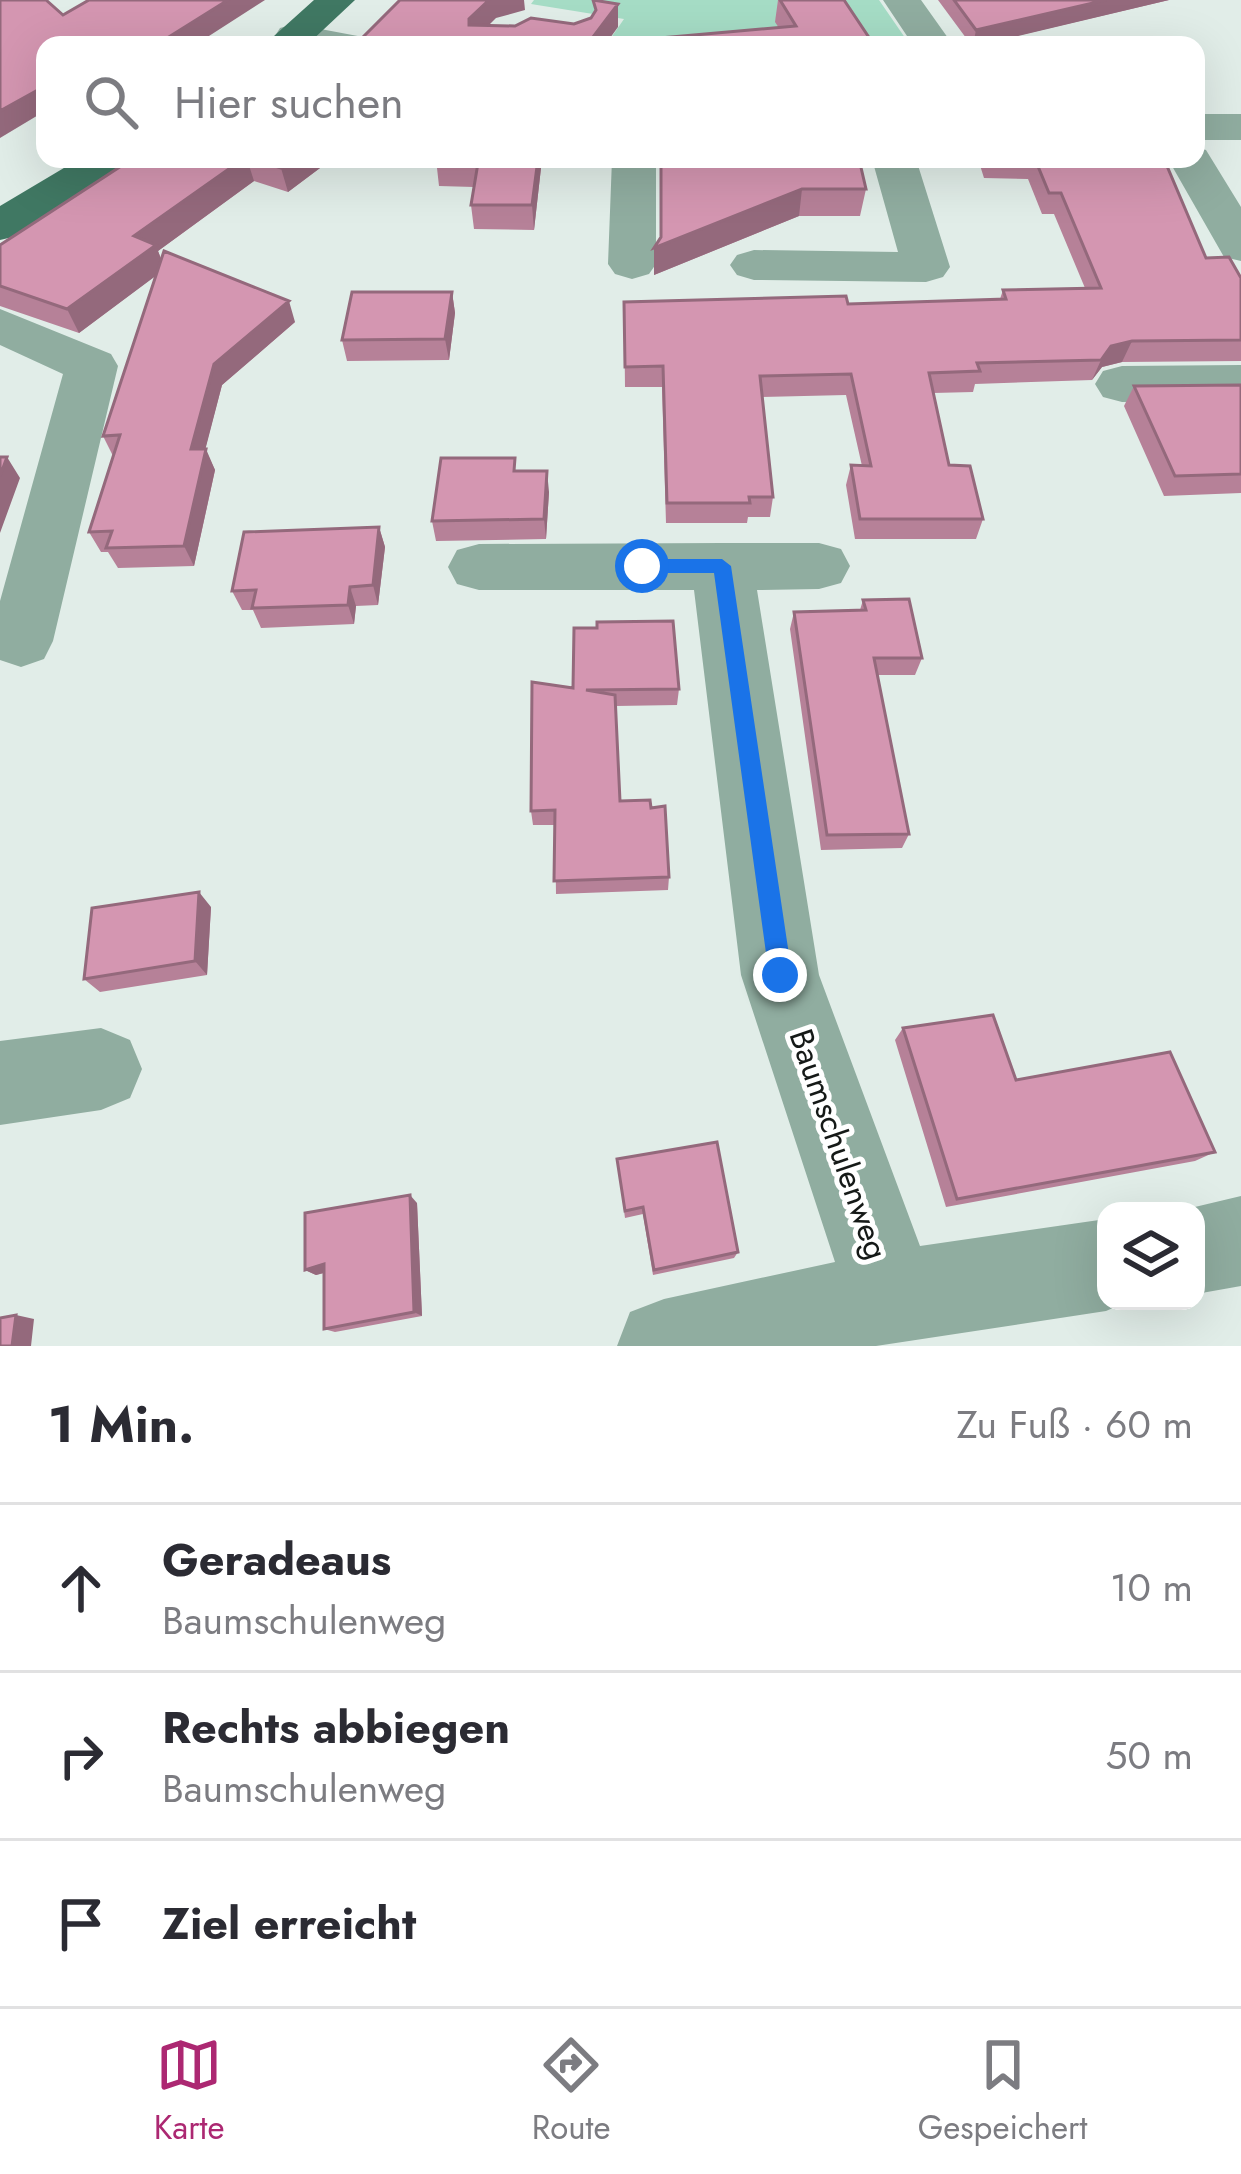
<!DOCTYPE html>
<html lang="de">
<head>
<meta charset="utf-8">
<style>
	:root { --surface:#fff; --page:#f7f7f7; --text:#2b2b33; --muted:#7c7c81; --line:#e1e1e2; --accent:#ac2872 }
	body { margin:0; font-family:Jost,sans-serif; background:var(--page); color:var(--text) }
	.controls { position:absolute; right:36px; bottom:36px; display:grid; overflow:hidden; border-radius:24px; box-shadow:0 12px 48px #0002 }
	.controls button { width:108px; height:108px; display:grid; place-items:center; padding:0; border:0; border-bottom:3px solid var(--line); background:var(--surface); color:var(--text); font:60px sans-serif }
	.stop { position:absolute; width:36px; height:36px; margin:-27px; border:9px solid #1a73e8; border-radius:50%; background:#fff }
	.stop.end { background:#1a73e8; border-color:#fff; box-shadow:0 3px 12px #0008 }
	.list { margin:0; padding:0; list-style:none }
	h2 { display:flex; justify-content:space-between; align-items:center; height:156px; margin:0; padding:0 48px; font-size:51px }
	h2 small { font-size:39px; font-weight:400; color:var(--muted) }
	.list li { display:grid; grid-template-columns:78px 1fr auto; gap:36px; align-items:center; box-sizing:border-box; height:168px; padding:0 48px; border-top:3px solid var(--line) }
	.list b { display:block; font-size:45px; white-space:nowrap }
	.list p { margin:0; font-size:39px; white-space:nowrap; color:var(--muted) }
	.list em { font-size:39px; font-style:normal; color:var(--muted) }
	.icon { flex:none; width:66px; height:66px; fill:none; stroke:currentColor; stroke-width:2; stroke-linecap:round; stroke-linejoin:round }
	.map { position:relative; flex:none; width:1241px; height:1346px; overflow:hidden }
	.search { position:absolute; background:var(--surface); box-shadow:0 12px 48px #0002; left:36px; right:36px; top:36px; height:132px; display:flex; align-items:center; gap:30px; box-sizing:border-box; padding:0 42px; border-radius:24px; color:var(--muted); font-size:45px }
	.sheet { height:660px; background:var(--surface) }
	nav { display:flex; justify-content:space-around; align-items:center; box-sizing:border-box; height:168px; border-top:3px solid var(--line); background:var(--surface); font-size:33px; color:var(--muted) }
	nav a { display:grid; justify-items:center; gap:6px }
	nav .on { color:var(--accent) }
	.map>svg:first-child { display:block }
</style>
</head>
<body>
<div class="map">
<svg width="1241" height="1346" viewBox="0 0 1241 1346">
	<rect width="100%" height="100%" fill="#e1ede8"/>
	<path fill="#a5dcc5" d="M534 0H879L910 45H606L624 19 531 4Z"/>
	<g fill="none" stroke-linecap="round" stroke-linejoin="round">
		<path fill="#90ada0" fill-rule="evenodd" d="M883 0H921L953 45H913Z
			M294 24 363 37 369 45 280 44 275 36 280 28Z
			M1196 114H1241V140H1196Z
			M1196 147 1206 150 1241 207V261L1224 257 1168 159H1196Z
			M612 159H656V264L649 274 632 279 615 274 608 264Z
			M872 159H916L950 267 943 277 926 282 754 280 737 275 730 265 737 255 754 250 898 252Z
			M0 309 111 354 118 366 53 641 44 659 21 667 0 660V601L63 374 0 345Z
			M1241 365V401L1122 402 1103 397 1095 384 1103 371 1122 366Z
			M722 543H819L841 549 850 566 841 583 819 589 757 590 819 975 920 1246 1106 1219V1301H1129L1106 1311 876 1346H617L630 1312 664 1299 835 1262 741 975 694 590H479L457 584 448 567 457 550 479 544Z
			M101 1028 130 1040 142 1069 130 1098 101 1110 0 1125V1041Z
			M1241 1196V1286L1196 1294V1211H1178Z"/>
		<path fill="#407863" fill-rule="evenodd" d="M314 0H355L307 45H264Z
			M79 159H132L126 168 17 236 0 240V206Z"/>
	</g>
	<path fill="#b68198" d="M778 0H844L874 45 779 28 775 22Z
		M938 0H1169L990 42 1109 45H951V42H969Z
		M132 159H332L288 192 254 181 158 251 161 259 295 322 222 385 205 449 215 470 194 566 118 568 108 552H101L89 532 113 456 103 436 155 276 79 333 0 306V245Z
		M436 159H542L534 230 474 229 471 205 474 187 439 186Z
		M661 159 866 189 860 216H799L654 275 661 238Z
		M978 159H1164L1206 258 1241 278V361L1122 362 1102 367 1092 380 975 384 973 392 933 393 949 465 983 519 976 539H855L846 485 851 465 862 466 846 395 762 397 773 497 770 517H748L747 523H666L662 387H625L624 302 848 304 1000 299 1003 290 1085 288 1054 214H1042L1028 179 984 178Z
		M452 292 455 313 449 360 347 361 342 340Z
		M1241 385V493L1164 496 1124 406 1134 386Z
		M516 471 549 492 546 539 436 541 432 521Z
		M379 527 385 547 378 605 356 606 354 624 261 628 253 610H242L232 591Z
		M863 600 922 658 915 675H878L909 834 902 848 821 850 790 629 794 612 860 610Z
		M573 688 679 689 677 705 616 706 620 801 651 808 669 877 668 890 556 894 555 825H533L531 811Z
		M211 907 207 975 100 992 84 979Z
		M903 1028 1016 1080 1215 1152 1195 1161 946 1207 895 1040Z
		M617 1159 738 1252 734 1258 653 1275 643 1214 625 1218Z
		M417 1203 422 1316 335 1332 324 1329V1273L316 1275 305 1270Z"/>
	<path fill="#94697c" d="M228 0H265L195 45H156Z
		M489 0H524L525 10 496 18 472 42 469 19Z
		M1106 0H1169L980 45H973L976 30Z
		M618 4V27L605 45H587Z
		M45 86V111L0 138V111Z
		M243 159H247L254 181 158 251 165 269 79 333 67 309 134 236Z
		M294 159H332L288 192 281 168Z
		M538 159H542L534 230 532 205Z
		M802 189 799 216 654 275V248Z
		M452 292 455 313 449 360 445 339Z
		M289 301 295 322 222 385 200 470 191 449 214 364Z
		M1132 341 1122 362 1102 367 1092 380 1101 360 1111 346Z
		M206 449 215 470 194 566 184 546Z
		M7 457 20 478 0 533V476Z
		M547 471 549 492 546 539 544 519Z
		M379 527 385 547 378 605 373 585Z
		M350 587 356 606 354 624 348 605Z
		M199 892 211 907 207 975 195 961Z
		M410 1195 417 1203 422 1316 414 1312Z
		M324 1264 334 1270 316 1275 305 1270Z
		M16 1315 34 1319 31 1346H12Z"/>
	<path fill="#d496b1" stroke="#94697c" stroke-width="3" d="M0 0H46L63 15 89 0H228L156 45H45V86L0 111Z
		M400 0H489L469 19V25L515 26 531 18 574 24 591 18 596 10 593 0 618 4 587 45H353L357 43Z
		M780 0H844L874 45H660L661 38 796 26Z
		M954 0H1106L976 30Z
		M951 42 1109 45H952Z
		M132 159H243L134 236 156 245 67 309 0 286V245Z
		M254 159H294L281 168Z
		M436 159H538L532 205H471L478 163 436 162Z
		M661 159H859L866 189H802L654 248 661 237Z
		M1035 159H1164L1206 258 1229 257 1241 278V340L1132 341 1111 346 1101 360 977 363 980 371 929 373 949 465 970 466 983 519H860L851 465 871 466 851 374 760 376 773 497H749L750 503H667L663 366 625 367 624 302 846 296 848 304 1006 299 1003 290 1101 288 1061 193H1049Z
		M164 251 289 301 214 364 191 449H206L184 546 106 548 112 531 89 532 120 435 103 436Z
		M352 292H452L445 339 342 340Z
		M1241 385V474L1175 476 1134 386Z
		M0 457H7L0 476Z
		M441 458H515L514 471H547L544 519 432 521Z
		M379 527 373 585 350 587 348 605 252 608 256 590 232 591 244 532Z
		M909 599 922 658H874L909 834 827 835 794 612 866 610 863 600Z
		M673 621 679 689 586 690 615 695 620 801 650 800 651 808 665 806 669 877 554 881 555 810 531 811 532 682 573 688 574 628H597V622Z
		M199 892 195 961 84 979 92 908Z
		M993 1015 1016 1080 1170 1052 1215 1152 957 1199 903 1028Z
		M717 1142 738 1252 654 1270 643 1207 625 1211 617 1159Z
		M410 1195 414 1312 324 1329V1264L305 1270V1213Z
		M16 1315 12 1346H0V1318Z"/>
	<path fill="#1a73e8" d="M642 559H722L731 566 792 975 780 986 769 975 714 573H642L633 566Z"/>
	<g text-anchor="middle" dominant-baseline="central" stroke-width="10" stroke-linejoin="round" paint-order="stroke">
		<g font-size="33" fill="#151917" stroke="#fff">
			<text transform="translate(839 1144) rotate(71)">Baumschulenweg</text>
		</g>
	</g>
</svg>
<div class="controls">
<button><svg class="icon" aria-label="layers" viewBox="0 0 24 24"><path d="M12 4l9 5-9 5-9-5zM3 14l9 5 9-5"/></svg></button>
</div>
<div class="stop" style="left:642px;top:566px"></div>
<div class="stop end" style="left:780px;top:975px"></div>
<div class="search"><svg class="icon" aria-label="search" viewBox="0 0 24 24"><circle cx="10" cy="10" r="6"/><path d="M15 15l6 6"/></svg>Hier suchen</div>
</div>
<section class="sheet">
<h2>1 Min.<small>Zu Fuß · 60 m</small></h2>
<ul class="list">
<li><svg class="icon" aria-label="ahead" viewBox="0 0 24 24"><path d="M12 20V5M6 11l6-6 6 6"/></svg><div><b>Geradeaus</b><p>Baumschulenweg</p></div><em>10 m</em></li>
<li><svg class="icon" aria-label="right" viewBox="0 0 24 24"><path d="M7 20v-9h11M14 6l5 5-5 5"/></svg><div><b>Rechts abbiegen</b><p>Baumschulenweg</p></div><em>50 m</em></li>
<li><svg class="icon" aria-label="arrive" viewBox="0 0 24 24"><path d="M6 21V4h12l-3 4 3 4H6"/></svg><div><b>Ziel erreicht</b></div></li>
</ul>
</section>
<nav>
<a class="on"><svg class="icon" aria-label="map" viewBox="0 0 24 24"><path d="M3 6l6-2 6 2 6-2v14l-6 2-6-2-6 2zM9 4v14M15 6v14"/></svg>Karte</a>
<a><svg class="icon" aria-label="directions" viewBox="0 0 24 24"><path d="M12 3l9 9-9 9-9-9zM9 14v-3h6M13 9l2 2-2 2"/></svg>Route</a>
<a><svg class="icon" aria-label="saved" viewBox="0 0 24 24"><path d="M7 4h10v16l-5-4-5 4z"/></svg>Gespeichert</a>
</nav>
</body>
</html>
